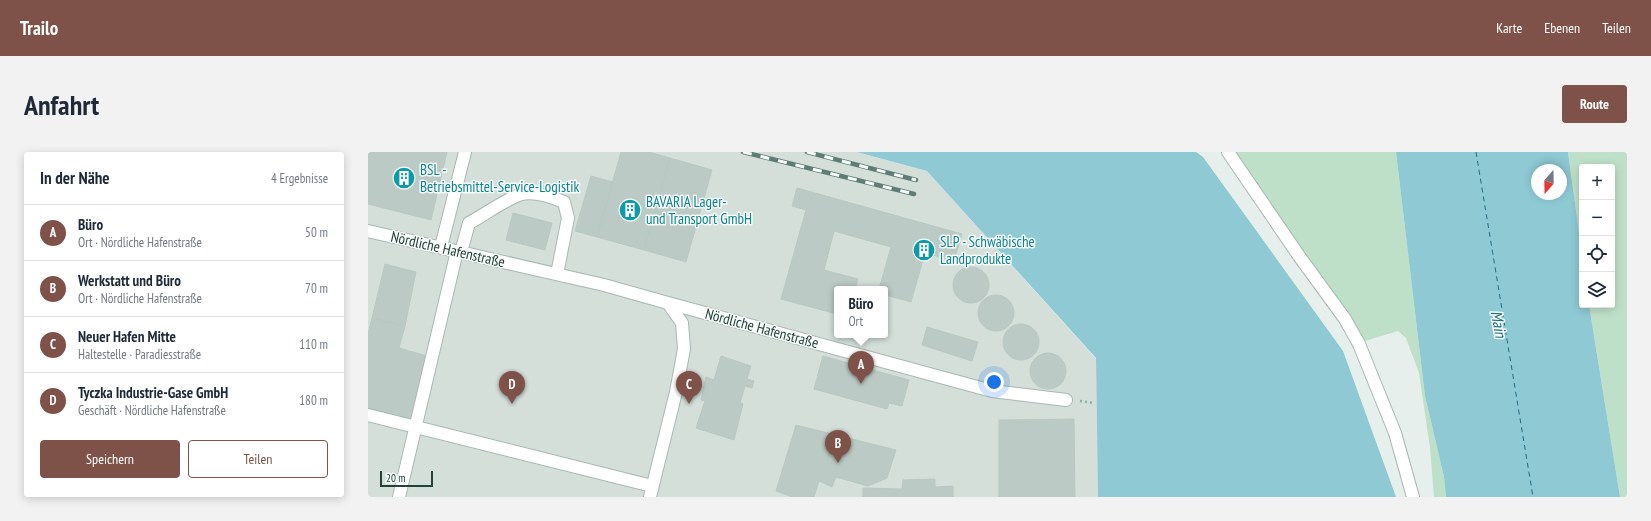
<!DOCTYPE html>
<html lang="de">
<head>
<meta charset="utf-8">
<style>
	:root { --surface:#fff; --page:#f2f2f3; --text:#1f2937; --muted:#747a83; --line:#e0e1e3; --accent:#7f5249 }
	body { margin:0; font-family:"PT Sans Narrow",sans-serif; background:var(--page); color:var(--text) }
	.controls { position:absolute; right:12px; top:12px; display:grid; overflow:hidden; border-radius:4px; box-shadow:0 2px 10px #0003 }
	.controls button { width:36px; height:36px; display:grid; place-items:center; padding:0; border:0; border-bottom:1px solid var(--line); background:var(--surface); color:var(--text); font:20px sans-serif }
	.compass { position:absolute; left:1163px; top:12px; width:36px; height:36px; border-radius:50%; background:var(--surface); box-shadow:0 2px 10px #0003; rotate:200deg }
	.scale { position:absolute; left:12px; bottom:10px; width:53px; box-sizing:border-box; padding-left:4px; border:2px solid #24423a; border-top:0; font-size:11px; line-height:14px; white-space:nowrap; color:#24423a; -webkit-text-stroke:3px #f7fbf9; paint-order:stroke }
	.you { position:absolute; left:626px; top:230px; width:14px; height:14px; margin:-10px; border:3px solid #fff; border-radius:50%; background:#1a73e8; box-shadow:0 0 0 6px #1a73e833 }
	.badge { display:grid; place-items:center; width:26px; height:26px; border-radius:50%; background:var(--accent); color:#fff; font-size:13px; font-weight:700 }
	.pin { position:absolute; translate:-50% -33px; filter:drop-shadow(0 1px 2px #0008) }
	.pin::after { content:''; position:absolute; top:21px; width:14px; height:12px; background:inherit; clip-path:polygon(0 0,100% 0,50% 100%) }
	.popup { position:absolute; left:466px; top:134px; width:54px; height:52px; box-sizing:border-box; display:grid; place-content:center; border-radius:4px; background:var(--surface); filter:drop-shadow(0 1px 3px #0005); font-size:13px; white-space:nowrap; color:var(--muted) }
	.popup b { font-size:15px; color:var(--text) }
	.popup::after { content:''; position:absolute; left:50%; top:100%; margin-left:-8px; border:8px solid transparent; border-top-color:var(--surface) }
	.list { margin:0; padding:0; list-style:none }
	h2 { display:flex; justify-content:space-between; align-items:center; height:52px; margin:0; padding:0 16px; font-size:17px }
	h2 small { font-size:13px; font-weight:400; color:var(--muted) }
	.list li { display:grid; grid-template-columns:26px 1fr auto; gap:12px; align-items:center; box-sizing:border-box; height:56px; padding:0 16px; border-top:1px solid var(--line) }
	.list b { display:block; font-size:15px; white-space:nowrap }
	.list p { margin:0; font-size:13px; white-space:nowrap; color:var(--muted) }
	.list em { font-size:13px; font-style:normal; color:var(--muted) }
	.actions { display:flex; gap:8px; padding:12px 16px }
	.actions a { flex:1; padding:9px 0; border:1px solid var(--accent); border-radius:4px; text-align:center; font-size:14px; color:var(--accent) }
	.actions .main { background:var(--accent); color:#fff }
	.icon { flex:none; width:22px; height:22px; fill:none; stroke:currentColor; stroke-width:2; stroke-linecap:round; stroke-linejoin:round }
	.map { position:relative; flex:none; width:1259px; height:345px; overflow:hidden; border-radius:4px }
	header { display:flex; align-items:center; gap:24px; box-sizing:border-box; height:56px; padding:0 20px; background:var(--accent); color:#fff }
	header strong { font-size:19px }
	nav { display:flex; gap:22px; margin-inline-start:auto; font-size:14px }
	.intro { display:flex; align-items:center; justify-content:space-between; box-sizing:border-box; height:96px; padding:0 24px }
	h1 { margin:0; font-size:28px }
	.button { padding:10px 18px; border-radius:4px; background:var(--accent); color:#fff; font-size:14px; font-weight:700 }
	main { display:flex; gap:24px; padding:0 24px }
	aside { flex:1; background:var(--surface); border-radius:4px; box-shadow:0 2px 10px #0003 }
	.map>svg:first-child { display:block }
</style>
</head>
<body>
<header>
<strong>Trailo</strong>
<nav><a>Karte</a><a>Ebenen</a><a>Teilen</a></nav>
</header>
<div class="intro"><h1>Anfahrt</h1><a class="button">Route</a></div>
<main>
<aside>
<h2>In der Nähe<small>4 Ergebnisse</small></h2>
<ul class="list">
<li><span class="badge">A</span><div><b>Büro</b><p>Ort · Nördliche Hafenstraße</p></div><em>50 m</em></li>
<li><span class="badge">B</span><div><b>Werkstatt und Büro</b><p>Ort · Nördliche Hafenstraße</p></div><em>70 m</em></li>
<li><span class="badge">C</span><div><b>Neuer Hafen Mitte</b><p>Haltestelle · Paradiesstraße</p></div><em>110 m</em></li>
<li><span class="badge">D</span><div><b>Tyczka Industrie-Gase GmbH</b><p>Geschäft · Nördliche Hafenstraße</p></div><em>180 m</em></li>
</ul>
<div class="actions"><a class="main">Speichern</a><a>Teilen</a></div>
</aside>
<div class="map">
<svg width="1259" height="345" viewBox="0 0 1259 345">
	<rect width="100%" height="100%" fill="#e6efeb"/>
	<path fill="#d4dfda" fill-rule="evenodd" d="M0 0H489L559 19 728 207 730 345H0ZM469 137H517V183H469Z"/>
	<path fill="#bfe0c8" d="M866 0H1028L1057 244 1076 325 1078 345H1066L1062 296 1051 221 1038 186 1030 179 997 189 978 158 930 98Z
		M1200 0H1259V345H1252L1221 153H1244V15H1214V102Z"/>
	<path fill="#8ec9d4" fill-rule="evenodd" d="M489 0H828L835 5 975 199 1028 345H730L728 206 559 19Z
		M1028 0H1200L1214 102V153H1221L1252 345H1078L1076 325 1057 244ZM1169 18H1193V42H1169Z"/>
	<g fill="none" stroke-linecap="round" stroke-linejoin="round">
		<path stroke="#1c6f80" stroke-width="1" stroke-dasharray="5 4" stroke-linecap="butt" d="M1108 0 1165 345"/>
	</g>
	<path fill="#bbcac4" stroke="#b8c9c2" d="M0 0H79L63 68 0 52Z
		M253 0H281L302 6 276 98 229 85Z
		M302 6 344 18 318 110 276 98Z
		M223 24 245 30 229 85 207 79Z
		M429 36 594 82 586 109 557 101 543 150 517 143V137H511L523 95 466 79 456 118 490 127 487 137H469V162L413 147 438 58 424 54Z
		M145 61 184 71 177 98 138 88Z
		M17 112 48 120 37 174 4 166Z
		M585 133a18 18 0 1 1 36 0a18 18 0 1 1-36 0Z
		M610 161a18 18 0 1 1 36 0a18 18 0 1 1-36 0Z
		M4 166 37 174 31 196 59 204 43 270 0 259V182Z
		M635 190a18 18 0 1 1 36 0a18 18 0 1 1-36 0Z
		M559 175 610 190 604 209 554 193Z
		M662 219a18 18 0 1 1 36 0a18 18 0 1 1-36 0Z
		M353 204 383 214 379 227 386 229 384 236 377 234 372 251 375 252 366 288 328 276 337 249 333 248 338 225 346 228Z
		M455 204 541 228 534 254 521 251 519 257 446 237Z
		M706 267 707 345H631V268Z
		M428 273 528 298 519 326 500 334 468 325 464 335 451 329 446 345H425L408 339Z
		M567 327V335L585 334V345H495V336L534 337 535 328Z"/>
	<g fill="none" stroke-linecap="round" stroke-linejoin="round">
		<g stroke="#a8b8b2" stroke-width="14">
			<path id="minor" d="M860 0 931 104 977 167 991 192 1027 281 1045 345
				M0 79 236 133 300 151 314 171 316 197 308 240 282 345
				M73 95 97 0
				M93 100 101 71C116 63 135 49 151 43 164 38 184 45 196 50L200 66 189 122
				M300 151 624 239 698 248
				M0 263 284 334
				M31 345 89 99"/>
		</g>
		<path stroke="#86b3a5" stroke-width="2.5" stroke-dasharray="2 3" stroke-linecap="butt" d="M712 249 725 251"/>
		<use href="#minor" stroke="#fff" stroke-width="12"/>
		<g stroke="#5f7d75" stroke-width="4.5">
			<path id="rail" d="M375 0 546 42
				M439 0 548 28"/>
		</g>
		<use href="#rail" stroke="#f7fbf9" stroke-width="3" stroke-dasharray="9" stroke-linecap="butt"/>
	</g>
	<defs>
		<g id="building-disc" transform="scale(1.15)"><circle r="9.5" fill="#0f9aa8" stroke="#f7fbf9"/><path d="M-4-6H4V6H1V3H-1V6H-4ZM-2.5-4.3h1.7v1.8h-1.7ZM.8-4.3h1.7v1.8H.8ZM-2.5-1h1.7V.8h-1.7ZM.8-1h1.7V.8H.8Z" fill="#fff"/></g>
	</defs>
	<g fill-rule="evenodd">
		<use href="#building-disc" x="36" y="26"/>
		<use href="#building-disc" x="262" y="58"/>
		<use href="#building-disc" x="556" y="98"/>
	</g>
	<g text-anchor="middle" dominant-baseline="central" stroke-width="3" stroke-linejoin="round" paint-order="stroke">
		<g font-size="15" fill="#0d838f" stroke="#f7fbf9" text-anchor="start">
			<text x="52" y="17">BSL -<tspan x="52" dy="17">Betriebsmittel-Service-Logistik</tspan></text>
			<text x="278" y="49">BAVARIA Lager-<tspan x="278" dy="17">und Transport GmbH</tspan></text>
			<text x="572" y="89">SLP - Schwäbische<tspan x="572" dy="17">Landprodukte</tspan></text>
		</g>
		<g font-size="15" fill="#24423a" stroke="#f7fbf9">
			<text transform="translate(80 97) rotate(13)">Nördliche Hafenstraße</text>
			<text transform="translate(394 176) rotate(15)">Nördliche Hafenstraße</text>
		</g>
		<g font-size="16" font-style="italic" fill="#1c6f80" stroke="#f7fbf9">
			<text transform="translate(1131 172) rotate(79)">Main</text>
		</g>
	</g>
</svg>
<div class="controls">
<button>+</button>
<button>−</button>
<button><svg class="icon" aria-label="locate" viewBox="0 0 24 24"><circle cx="12" cy="12" r="6"/><path d="M12 2v4M12 18v4M2 12h4M18 12h4"/></svg></button>
<button><svg class="icon" aria-label="layers" viewBox="0 0 24 24"><path d="M12 4l9 5-9 5-9-5zM3 14l9 5 9-5"/></svg></button>
</div>
<svg class="compass" viewBox="-18 -18 36 36"><path d="M0-13l5 13h-10z" fill="#e53935"/><path d="M0 13l5-13h-10z" fill="#747a83"/></svg>
<div class="scale">20 m</div>
<div class="you"></div>
<div class="pin badge" style="left:493px;top:232px">A</div>
<div class="popup"><b>Büro</b>Ort</div>
<div class="pin badge" style="left:470px;top:311px">B</div>
<div class="pin badge" style="left:321px;top:252px">C</div>
<div class="pin badge" style="left:144px;top:252px">D</div>
</div>
</main>
</body>
</html>
